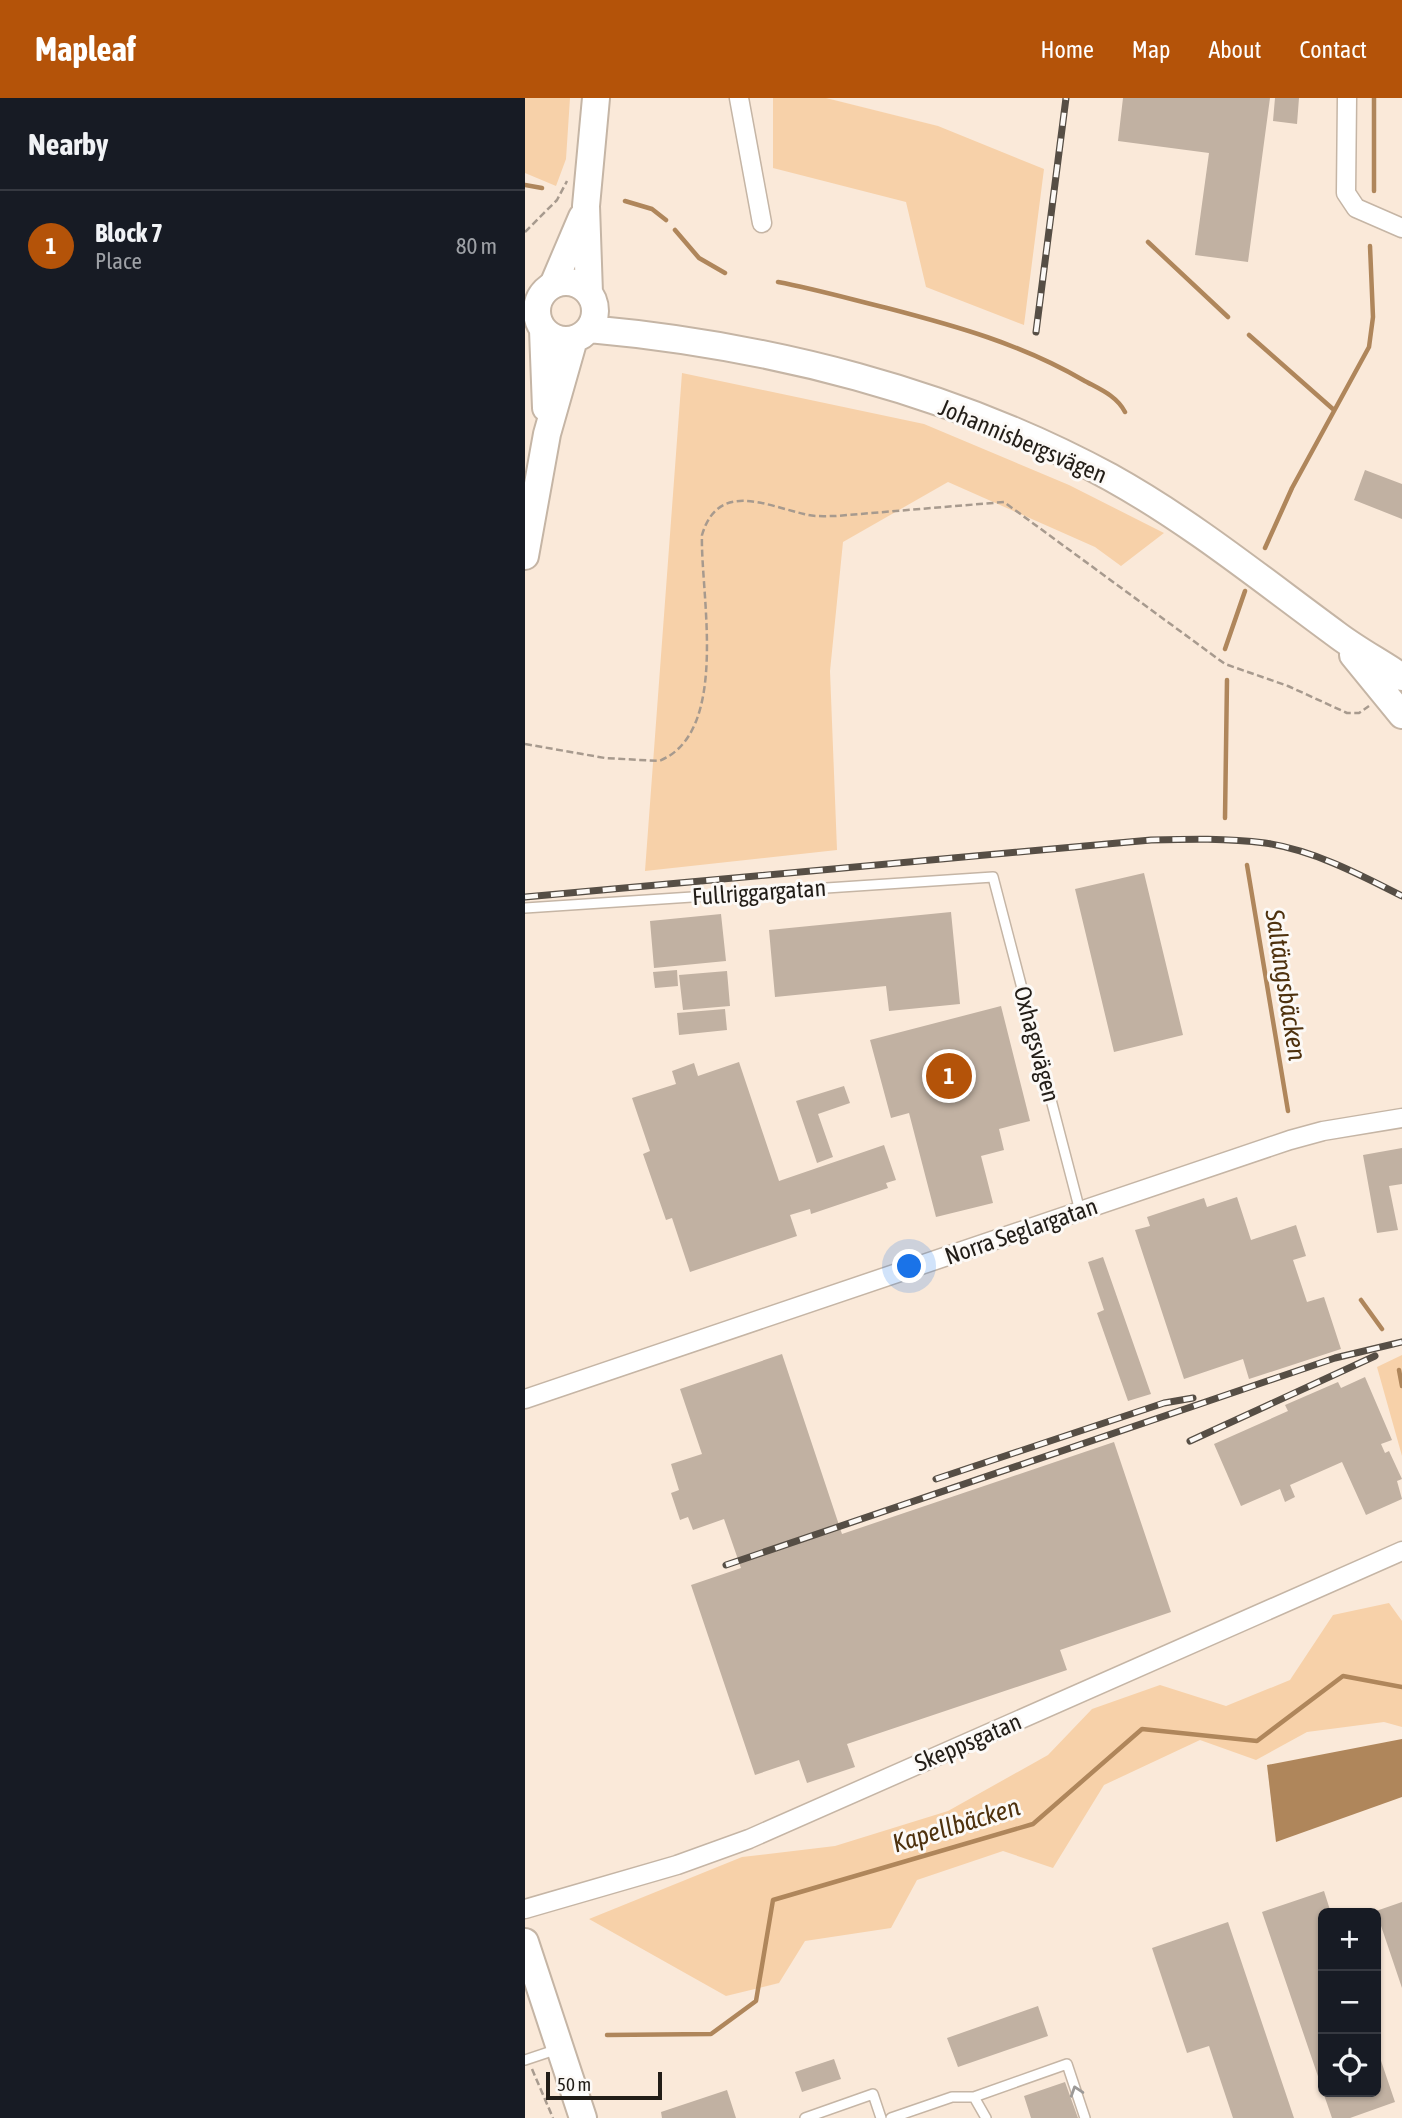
<!DOCTYPE html>
<html lang="en">
<head>
<meta charset="utf-8">
<style>
	:root { --surface:#171b24; --page:#20242c; --text:#f1f3f6; --muted:#9ea1a6; --line:#363941; --accent:#b45309 }
	body { margin:0; font-family:"Asap Condensed",sans-serif; background:var(--page); color:var(--text) }
	.controls { position:absolute; right:21px; bottom:21px; display:grid; overflow:hidden; border-radius:10px; box-shadow:0 2px 5px #0004 }
	.controls button { width:63px; height:63px; display:grid; place-items:center; padding:0; border:0; border-bottom:2px solid var(--line); background:var(--surface); color:var(--text); font:35px sans-serif }
	.scale { position:absolute; left:21px; bottom:18px; width:116px; box-sizing:border-box; padding-left:7px; border:4px solid #221d17; border-top:0; font-size:19px; line-height:24px; white-space:nowrap; color:#221d17; -webkit-text-stroke:5px #fcf9f6; paint-order:stroke }
	.you { position:absolute; left:385px; top:1169px; width:24px; height:24px; margin:-18px; border:5px solid #fff; border-radius:50%; background:#1a73e8; box-shadow:0 0 0 10px #1a73e833 }
	.badge { display:grid; place-items:center; width:46px; height:46px; border-radius:50%; background:var(--accent); color:#fff; font-size:23px; font-weight:700 }
	.pin { position:absolute; translate:-50% -50%; border:4px solid #fff; box-shadow:0 2px 7px #0006 }
	.list { margin:0; padding:0; list-style:none }
	h2 { display:flex; justify-content:space-between; align-items:center; height:91px; margin:0; padding:0 28px; font-size:30px }
	h2 small { font-size:23px; font-weight:400; color:var(--muted) }
	.list li { display:grid; grid-template-columns:46px 1fr auto; gap:21px; align-items:center; box-sizing:border-box; height:112px; padding:0 28px; border-top:2px solid var(--line) }
	.list b { display:block; font-size:26px; white-space:nowrap }
	.list p { margin:0; font-size:23px; white-space:nowrap; color:var(--muted) }
	.list em { font-size:23px; font-style:normal; color:var(--muted) }
	.icon { flex:none; width:38px; height:38px; fill:none; stroke:currentColor; stroke-width:2; stroke-linecap:round; stroke-linejoin:round }
	.map { position:relative; flex:none; width:877px; height:2020px; overflow:hidden }
	header { display:flex; align-items:center; gap:42px; box-sizing:border-box; height:98px; padding:0 35px; background:var(--accent); color:#fff }
	header strong { font-size:33px }
	nav { display:flex; gap:38px; margin-inline-start:auto; font-size:24px }
	main { display:flex }
	aside { flex:1; background:var(--surface) }
	.map>svg:first-child { display:block }
</style>
</head>
<body>
<header>
<strong>Mapleaf</strong>
<nav><a>Home</a><a>Map</a><a>About</a><a>Contact</a></nav>
</header>
<main>
<aside>
<h2>Nearby<small></small></h2>
<ul class="list">
<li><span class="badge">1</span><div><b>Block 7</b><p>Place</p></div><em>80 m</em></li>
</ul>
</aside>
<div class="map">
<svg width="877" height="2020" viewBox="0 0 877 2020">
	<rect width="100%" height="100%" fill="#fae9d9"/>
	<path fill="#f7d1a9" d="M0 0H45L41 61 31 88 0 75Z
		M248 0H301L413 28 519 71 499 227 401 189 381 104 248 70Z
		M157 275 399 326 544 387 639 435 596 468 570 449 423 384 318 444 305 573 312 752 120 773Z
		M877 1257V1358L852 1269Z
		M864 1505 877 1523V1629L859 1624 782 1634 731 1662 675 1642 579 1687 528 1770 478 1753 392 1782 366 1830 280 1843 254 1885 201 1898 64 1821 217 1759 310 1748 423 1713 523 1657 567 1611 635 1587 701 1608 765 1582 808 1517Z"/>
	<path fill="#af865b" d="M877 1641V1699L751 1744 742 1667Z"/>
	<g fill="none" stroke-linecap="round" stroke-linejoin="round">
		<path stroke="#af865b" stroke-width="4.5" d="M0 87 17 90
			M849 93V0
			M100 103 127 111 141 122
			M150 132 174 160 200 175
			M623 144 703 219
			M253 184C290 191 325 201 362 210 431 228 496 246 558 282 574 291 591 297 600 314
			M724 237 809 312
			M740 450 767 390 844 249 848 219 845 148
			M700 551 720 493
			M700 720 702 582
			M722 767 763 1013
			M836 1202 857 1231
			M874 1272 877 1288
			M82 1937 186 1936 231 1903 248 1802 508 1726 617 1631 732 1643 818 1578 877 1589"/>
	</g>
	<path fill="#c1b1a2" d="M598 0H745L723 164 670 157 684 55 593 43Z
		M750 0H774L772 26 748 23Z
		M840 372 877 386V421L829 402Z
		M619 775 658 937 589 954 550 791Z
		M426 814 435 906 364 913 361 888 250 899 244 832Z
		M196 816 201 863 129 870 125 823Z
		M152 872 153 888 130 890 128 874Z
		M202 873 205 908 158 912 154 877Z
		M476 908 505 1023 474 1031 479 1052 456 1058 468 1105 411 1119 384 1015 366 1020 345 942Z
		M200 911 202 932 154 937 152 915Z
		M214 964 254 1083 359 1047 371 1082 361 1085 363 1090 286 1116 285 1111 265 1117 272 1138 165 1174 147 1120 141 1122 118 1056 125 1053 107 1000 151 986 147 973 169 965 173 978Z
		M319 988 325 1005 293 1016 308 1059 292 1065 271 1003Z
		M877 1050V1086L864 1088 873 1132 852 1135 838 1057Z
		M712 1099 726 1142 771 1127 781 1158 768 1162 782 1204 799 1199 816 1251 724 1281 718 1261 659 1281 610 1132 625 1128 622 1119 679 1100 682 1109Z
		M578 1159 626 1296 603 1303 572 1215 579 1212 563 1164Z
		M257 1256 317 1436 589 1344 646 1514 535 1552 542 1572 322 1646 330 1669 282 1685 274 1662 230 1677 166 1487 216 1470 199 1421 168 1432 163 1419 155 1422 146 1395 154 1392 146 1366 177 1356 155 1291Z
		M840 1279 867 1342 856 1346 860 1355 864 1353 877 1381 872 1383 877 1401 841 1417 817 1364 765 1387 770 1399 760 1404 755 1391 716 1408 689 1346 763 1313 760 1307 813 1284 816 1290Z
		M799 1793 806 1815H798V1993L737 1814Z
		M877 1804V1890L851 1813Z
		M703 1824 769 2020H708L684 1948 662 1955 627 1850Z
		M513 1908 523 1938 433 1969 422 1940Z
		M851 1948 870 2004 825 2020H807L798 1994H851Z
		M309 1961 316 1981 277 1994 270 1974Z
		M540 1984 553 2020H506L499 1998Z
		M202 1992 211 2020H137L136 2014Z"/>
	<g fill="none" stroke-linecap="round" stroke-linejoin="round">
		<g stroke="#c5b5a5" stroke-width="12">
			<path id="lane" d="M0 810 468 779 555 1113
				M0 1962 33 1951
				M449 1999 461 2020
				M280 2020 348 1996 356 2020
				M366 2020 427 1999H449L542 1966 560 2020"/>
		</g>
		<g stroke="#c5b5a5" stroke-width="21">
			<path id="street" d="M214 0 237 125
				M822 0 821 95 831 110 877 130
				M0 1301 765 1042 798 1033 877 1020
				M0 1811 152 1767 224 1741 877 1453"/>
		</g>
		<g stroke="#c5b5a5" stroke-width="30">
			<path id="secondary" d="M12 213a29 29 0 1 1 58 0a29 29 0 1 1-58 0Z
				M28 187 57 119
				M64 195 61 108 71 0
				M64 231C242 247 427 293 585 379 666 424 736 481 811 536 832 552 855 564 877 579
				M18 232 21 310
				M0 458 22 336 49 241
				M828 557 877 617
				M0 1844 58 2020"/>
		</g>
		<path stroke="#a79a8e" stroke-width="2.5" stroke-dasharray="7 3.5" stroke-linecap="butt" d="M0 134 32 102 42 83
			M0 646 80 660 134 663C206 635 175 494 177 437 193 383 240 407 279 416 289 419 301 418 311 418L479 404 700 566 763 588 822 615H834L844 608
			M7 1971 28 2020"/>
		<use href="#lane" stroke="#fff" stroke-width="9"/>
		<use href="#street" stroke="#fff" stroke-width="18"/>
		<use href="#secondary" stroke="#fff" stroke-width="26"/>
		<g stroke="#564e45" stroke-width="7">
			<path id="rail" d="M511 234 541 0
				M0 799 626 742C664 741 702 740 740 745 788 752 834 776 877 798
				M665 1343 850 1258
				M411 1381 639 1305 668 1300
				M201 1467 810 1260 877 1244"/>
		</g>
		<use href="#rail" stroke="#fcf9f6" stroke-width="4.5" stroke-dasharray="13" stroke-linecap="butt"/>
	</g>
	<defs><path id="oneway-chevron" d="M-2-3.5L2.5 0L-2 3.5" fill="none" stroke-width="1.6" stroke-linecap="round" stroke-linejoin="round" transform="scale(1.75)"/></defs>
	<use stroke="#9c9997" href="#oneway-chevron" transform="translate(551 1993) rotate(-108)"/>
	<g text-anchor="middle" dominant-baseline="central" stroke-width="6" stroke-linejoin="round" paint-order="stroke">
		<g font-size="24" fill="#221d17" stroke="#fcf9f6">
			<text transform="translate(498 343) rotate(23)">Johannisbergsvägen</text>
			<text transform="translate(234 794) rotate(-4)">Fullriggargatan</text>
			<text transform="translate(512 946) rotate(75)">Oxhagsvägen</text>
			<text transform="translate(496 1133) rotate(-19)">Norra Seglargatan</text>
			<text transform="translate(443 1644) rotate(-23)">Skeppsgatan</text>
		</g>
		<g font-size="26" font-style="italic" fill="#4e310d" stroke="#fcf9f6">
			<text transform="translate(761 887) rotate(81)">Saltängsbäcken</text>
			<text transform="translate(431 1727) rotate(-17)">Kapellbäcken</text>
		</g>
	</g>
</svg>
<div class="controls">
<button>+</button>
<button>−</button>
<button><svg class="icon" aria-label="locate" viewBox="0 0 24 24"><circle cx="12" cy="12" r="6"/><path d="M12 2v4M12 18v4M2 12h4M18 12h4"/></svg></button>
</div>
<div class="scale">50 m</div>
<div class="you"></div>
<div class="pin badge" style="left:424px;top:978px">1</div>
</div>
</main>
</body>
</html>
